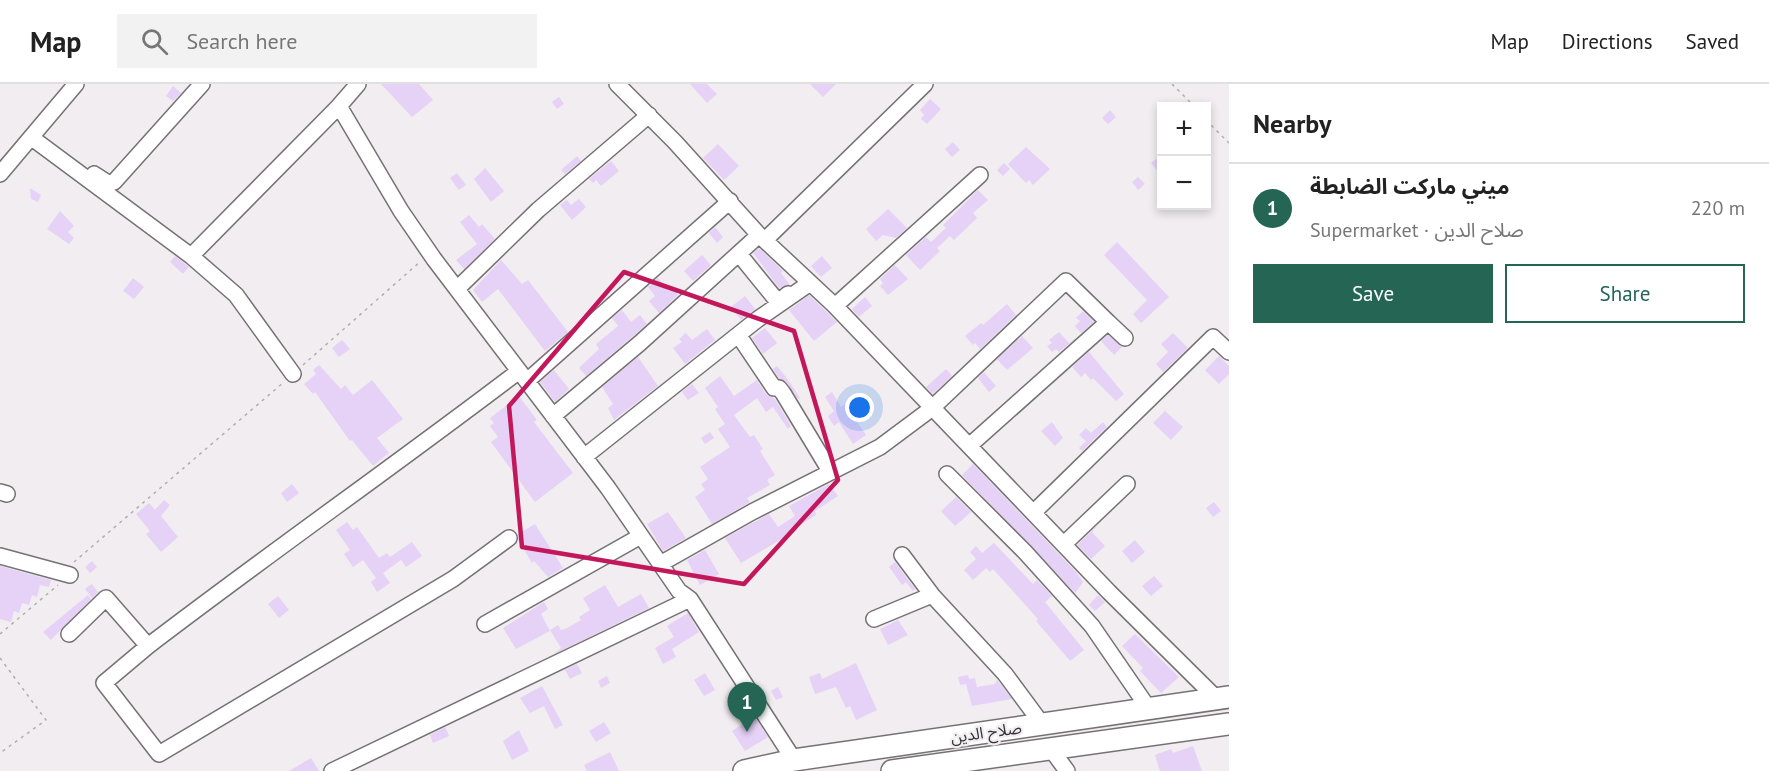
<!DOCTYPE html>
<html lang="en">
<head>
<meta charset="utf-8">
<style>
	:root { --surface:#fff; --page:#f2f2f2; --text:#222; --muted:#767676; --line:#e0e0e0; --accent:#246554 }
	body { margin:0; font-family:"PT Sans","Noto Sans Arabic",sans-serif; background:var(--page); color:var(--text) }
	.controls { position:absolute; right:18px; top:18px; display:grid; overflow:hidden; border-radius:0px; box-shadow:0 3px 9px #0003 }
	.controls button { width:54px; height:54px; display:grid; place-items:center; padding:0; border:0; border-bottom:2px solid var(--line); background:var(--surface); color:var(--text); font:30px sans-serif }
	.you { position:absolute; left:860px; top:324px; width:21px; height:21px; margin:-15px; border:4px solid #fff; border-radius:50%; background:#1a73e8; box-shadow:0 0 0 9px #1a73e833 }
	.badge { display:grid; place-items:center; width:39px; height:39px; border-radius:50%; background:var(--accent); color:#fff; font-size:20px; font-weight:700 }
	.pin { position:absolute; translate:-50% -50px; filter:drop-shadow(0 2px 3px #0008) }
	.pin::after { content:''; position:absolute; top:32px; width:21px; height:18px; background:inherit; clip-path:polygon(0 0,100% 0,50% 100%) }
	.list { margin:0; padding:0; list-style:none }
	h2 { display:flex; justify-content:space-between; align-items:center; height:78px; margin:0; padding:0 24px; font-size:26px }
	h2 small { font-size:20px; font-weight:400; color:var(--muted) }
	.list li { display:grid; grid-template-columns:39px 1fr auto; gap:18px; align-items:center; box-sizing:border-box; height:84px; padding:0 24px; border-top:2px solid var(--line) }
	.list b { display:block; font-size:22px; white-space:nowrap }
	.list p { margin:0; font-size:20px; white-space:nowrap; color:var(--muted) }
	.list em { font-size:20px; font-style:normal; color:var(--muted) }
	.actions { display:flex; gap:12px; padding:18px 24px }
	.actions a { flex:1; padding:14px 0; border:2px solid var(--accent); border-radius:0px; text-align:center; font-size:21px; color:var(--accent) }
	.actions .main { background:var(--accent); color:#fff }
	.icon { flex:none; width:33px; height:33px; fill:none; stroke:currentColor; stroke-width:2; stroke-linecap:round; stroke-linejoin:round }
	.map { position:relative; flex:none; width:1229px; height:687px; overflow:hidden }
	header { display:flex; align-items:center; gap:36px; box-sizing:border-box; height:84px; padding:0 30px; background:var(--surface); border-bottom:2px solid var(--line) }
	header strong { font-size:28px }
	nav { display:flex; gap:33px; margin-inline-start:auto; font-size:21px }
	.search { width:420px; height:54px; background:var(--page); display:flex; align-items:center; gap:15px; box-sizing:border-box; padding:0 21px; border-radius:0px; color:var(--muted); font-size:22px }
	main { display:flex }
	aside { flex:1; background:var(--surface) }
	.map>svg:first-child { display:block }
</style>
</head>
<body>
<header>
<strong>Map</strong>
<div class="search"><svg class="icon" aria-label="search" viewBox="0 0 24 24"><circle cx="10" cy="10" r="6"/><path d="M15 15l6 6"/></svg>Search here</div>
<nav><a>Map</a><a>Directions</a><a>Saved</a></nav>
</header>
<main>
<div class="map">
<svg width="1229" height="687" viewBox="0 0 1229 687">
	<rect width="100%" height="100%" fill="#f2edf0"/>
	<path fill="#e5d2f6" d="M381 0H419L433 16 412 33Z
		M690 0H707L717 10 707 19Z
		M810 0H836L823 13Z
		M173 2 181 9 173 17 166 12Z
		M559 13 564 20 557 25 552 18Z
		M930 15 941 25 927 40 921 35 924 31 920 26Z
		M1110 26 1116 33 1108 40 1102 34Z
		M953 58 960 66 952 73 945 65Z
		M718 60 739 82 724 96 703 74Z
		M1026 63 1050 85 1033 101 1029 96 1026 99 1008 80Z
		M577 72 581 77 565 90 561 86Z
		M1157 74 1161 79V91L1151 79Z
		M611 77 619 87 601 102 596 96 593 99 589 95Z
		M1004 79 1010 85 1003 92 997 86Z
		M485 84 504 107 491 118 474 95Z
		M457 89 466 101 459 106 450 94Z
		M1138 93 1145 100 1138 106 1132 98Z
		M30 104 41 111 38 118 31 115Z
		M978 106 988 116 973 129 977 134 954 156 950 152 937 164 940 167 920 186 906 171 926 153 931 158 946 144 943 141Z
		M579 115 586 123 572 136 560 121 567 116 571 121Z
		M888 125 907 144 896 154 883 151 876 157 866 145Z
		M60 127 74 142 68 148 74 154 69 160 47 145Z
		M469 131 479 143 482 140 495 155 464 185 456 176 477 160 460 138Z
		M715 143 723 153 717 159 709 149Z
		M1117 158 1169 213 1141 239 1133 230 1147 216 1104 171Z
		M759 164 783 187 781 189 790 201 779 204 753 169Z
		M702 171 711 181 693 197 684 187Z
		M175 172 189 183 183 190 170 178Z
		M822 172 832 184 821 193 811 182Z
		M501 176 522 200 528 196 568 248 545 267 498 205 482 218 473 206Z
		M895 181 908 195 888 211 880 202 883 199 880 195Z
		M133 194 144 203 134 215 123 207Z
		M658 194 668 207 672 203 678 211 659 229 649 217 655 212 648 203Z
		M809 211 837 238 814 257 789 226Z
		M745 212 755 225 741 236 731 223Z
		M865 213 872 222 859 233 852 225Z
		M1007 220 1016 231 980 265 975 259 973 261 965 252 981 239 983 241Z
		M622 226 631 238 640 231 647 240 586 292 579 284 599 265 596 260 618 242 612 234Z
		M1083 227 1094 238 1081 249 1075 242 1080 237 1076 234Z
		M765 244 777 259 763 270 752 254Z
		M707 245 715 256 685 280 673 264 682 258 679 255 686 249 692 256Z
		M1059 248 1069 259 1076 254 1059 268 1056 265 1052 268 1047 262 1052 259 1049 256Z
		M1173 249 1188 264 1163 288 1156 280 1168 268 1161 260Z
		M1108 251 1122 263 1114 271 1101 257Z
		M1022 252 1033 264 1007 286 997 275Z
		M342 256 350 265 339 273 332 264Z
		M1089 268 1124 310 1116 317 1093 294 1091 296 1085 289 1081 293 1072 283Z
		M1219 272 1229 282V290L1219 300 1205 286Z
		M638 273 658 302 614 336 608 324 613 320 602 303Z
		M319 281 341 305 345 301 353 311 372 296 403 335 377 354 389 369 373 382 352 356 350 357 315 308 313 310 304 300 316 290 313 286Z
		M777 282 789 297 800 314 798 315 786 298 779 294 773 285Z
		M946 285 952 292 933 310 926 303Z
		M554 286 569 305 555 318 540 298Z
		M984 288 996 302 989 308 978 294Z
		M720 292 734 312 757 296 766 310 775 315 791 342 788 345 773 323 766 328 757 314 734 331 750 353 754 351 763 365 760 367 775 391 767 396 770 401 747 414 750 418 712 440 695 413 705 406 701 400 708 395 700 383 730 363 718 345 725 340 715 325 718 323 705 304Z
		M692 300 699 309 688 316 682 308Z
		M832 308 841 323 845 320 866 351 853 360 839 338 834 342 828 332 834 327 825 313Z
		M519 312 537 336 534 338 573 389 535 418 491 358 498 353 490 342 494 339 490 334Z
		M1165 327 1183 343 1171 356 1153 339Z
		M1052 338 1063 354 1055 362 1041 347Z
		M1103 338 1107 343 1082 367 1079 364 1086 357 1079 351 1086 344 1091 349Z
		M710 348 714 354 705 360 701 354Z
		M973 380 1076 488 1083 498 1075 509 962 391Z
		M292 400 299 409 287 418 281 409Z
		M829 400 838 412 815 427 816 431 796 444 797 446 741 479 725 454 769 430 778 443 795 432 789 422Z
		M956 413 971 428 955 442 941 427Z
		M164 416 170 421 161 432 178 453 161 468 146 450 150 447 136 430 149 419 155 426Z
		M1214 418 1221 427 1213 433 1206 424Z
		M668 428 686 454 663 467 647 440Z
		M347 438 353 446 357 443 379 474 387 469 390 473 412 458 422 472 406 483 401 476 383 489 390 499 377 508 371 498 376 494 363 476 353 483 344 470 350 466 336 446Z
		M535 440 563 484 548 493 534 477 532 479 518 456V450Z
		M1099 440 1092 448 1105 462 1091 475 1077 461Z
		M1135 456 1145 468 1132 479 1122 467Z
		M994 459 1033 500 1037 496 1052 512 1045 518 1084 566 1070 577 1036 537 1038 535 993 485 990 488 986 484 973 496 964 486 976 475 970 468 976 462 982 469Z
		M705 466 719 490 700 501 687 476Z
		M92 477 97 483 90 489 85 483Z
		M895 478 915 505 913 507 906 498 902 501 889 483Z
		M0 482 51 496 49 503 40 501 37 513 32 511 29 521 22 519 19 529 14 527 11 538 0 535Z
		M1154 492 1163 502 1151 512 1142 502Z
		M92 500 98 508 92 514 85 505Z
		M605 501 618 523 641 510 649 524 554 570 561 564 550 546 558 541 561 546 565 545 581 536 579 533 590 526 583 514Z
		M88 511 91 515 51 556 43 548Z
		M1098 511 1105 518 1095 527 1089 521Z
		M278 512 289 526 279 534 268 520Z
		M544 518 548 525 541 530 550 547 516 565 503 544Z
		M688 529 699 548 672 565 676 573 663 580 655 564 674 553 667 542Z
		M898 536 908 551 888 561 880 545Z
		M1135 550 1179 593 1161 609 1140 587 1143 584 1122 562Z
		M856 579 877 626 856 636 850 622 846 624 836 603 815 610 809 593 820 589 822 595Z
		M577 580 582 589 570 595 565 586Z
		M705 589 715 606 704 612 694 596Z
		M968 591 969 595 975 594 977 603 995 600 997 596 1012 615 972 622 966 600 960 601 958 593Z
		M607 592 610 599 601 604 598 597Z
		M542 602 563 641 555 645 544 622 530 629 520 614Z
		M778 603 783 613 776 616 771 607Z
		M754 632 768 653 745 667 732 647Z
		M604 638 611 649 596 658 589 647Z
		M445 643 449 652 433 659 430 651Z
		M519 646 529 667 512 676 503 657Z
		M1193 662 1202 687H1160L1155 671 1171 665 1173 669Z
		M610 668 619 687H587L584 681Z
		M311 674 319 687H289Z"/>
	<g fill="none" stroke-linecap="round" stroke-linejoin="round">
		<g stroke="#767274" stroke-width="18">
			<path id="minor" d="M617 0 675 58 759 151 835 222 1109 508 1217 615
				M339 22 401 127 434 175 608 404 679 507 690 515 794 676
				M32 54 191 172 236 211 293 290
				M0 90 76 0
				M94 90 108 99 114 98 202 0
				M765 156 925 0
				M739 170 778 218 788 210
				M191 172 339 22 358 0
				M458 204 538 126 649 31
				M835 222 980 91
				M739 252 774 304H779L783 309 830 387
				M527 297 730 117
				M553 332 640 259 759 151
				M969 362 1108 238 1125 254
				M584 373 758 235 810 199
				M947 390 1025 468 1092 542 1149 625
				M0 408 7 410
				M1034 428 1213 253 1229 268
				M1064 460 1127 400
				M902 471 932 511 1005 590 1042 640
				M0 472 70 491
				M660 480 752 428 880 363 931 325 1066 197 1108 238
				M874 535 932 511
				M485 540 639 453
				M69 550 106 514 148 562C271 468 397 380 519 287
				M148 562 104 599 159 670 453 495 509 454
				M1051 665 1067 687
				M332 687 690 515"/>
		</g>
		<g stroke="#767274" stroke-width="24">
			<path id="highway" d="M744 687 794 676 1229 613
				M892 687 1229 640"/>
		</g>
		<path stroke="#b1aeb0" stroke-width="1.5" stroke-dasharray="3 4.5" stroke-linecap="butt" d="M1172 0 1194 22
			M1206 36 1229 59
			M303 281 421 177
			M74 478 284 298
			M0 550 58 501
			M0 574 46 636 0 669"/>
		<use href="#minor" stroke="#fff" stroke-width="15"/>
		<use href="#highway" stroke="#fff" stroke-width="21"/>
	</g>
	<path fill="none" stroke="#c2185b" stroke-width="4.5" stroke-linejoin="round" d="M624 188 794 247 838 396 744 500 522 463 509 322Z"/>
	<g text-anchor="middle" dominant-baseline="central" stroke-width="4.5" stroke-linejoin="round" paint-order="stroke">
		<g font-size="16" fill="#373637" stroke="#f2edf0">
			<text transform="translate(986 648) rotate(-8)">صلاح الدين</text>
		</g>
	</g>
</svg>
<div class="controls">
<button>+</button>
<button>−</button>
</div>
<div class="you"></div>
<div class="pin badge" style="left:747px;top:648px">1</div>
</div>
<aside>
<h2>Nearby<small></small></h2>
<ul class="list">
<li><span class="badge">1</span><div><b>ميني ماركت الضابطة</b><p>Supermarket · صلاح الدين</p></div><em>220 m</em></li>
</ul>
<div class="actions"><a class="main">Save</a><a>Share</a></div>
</aside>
</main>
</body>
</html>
